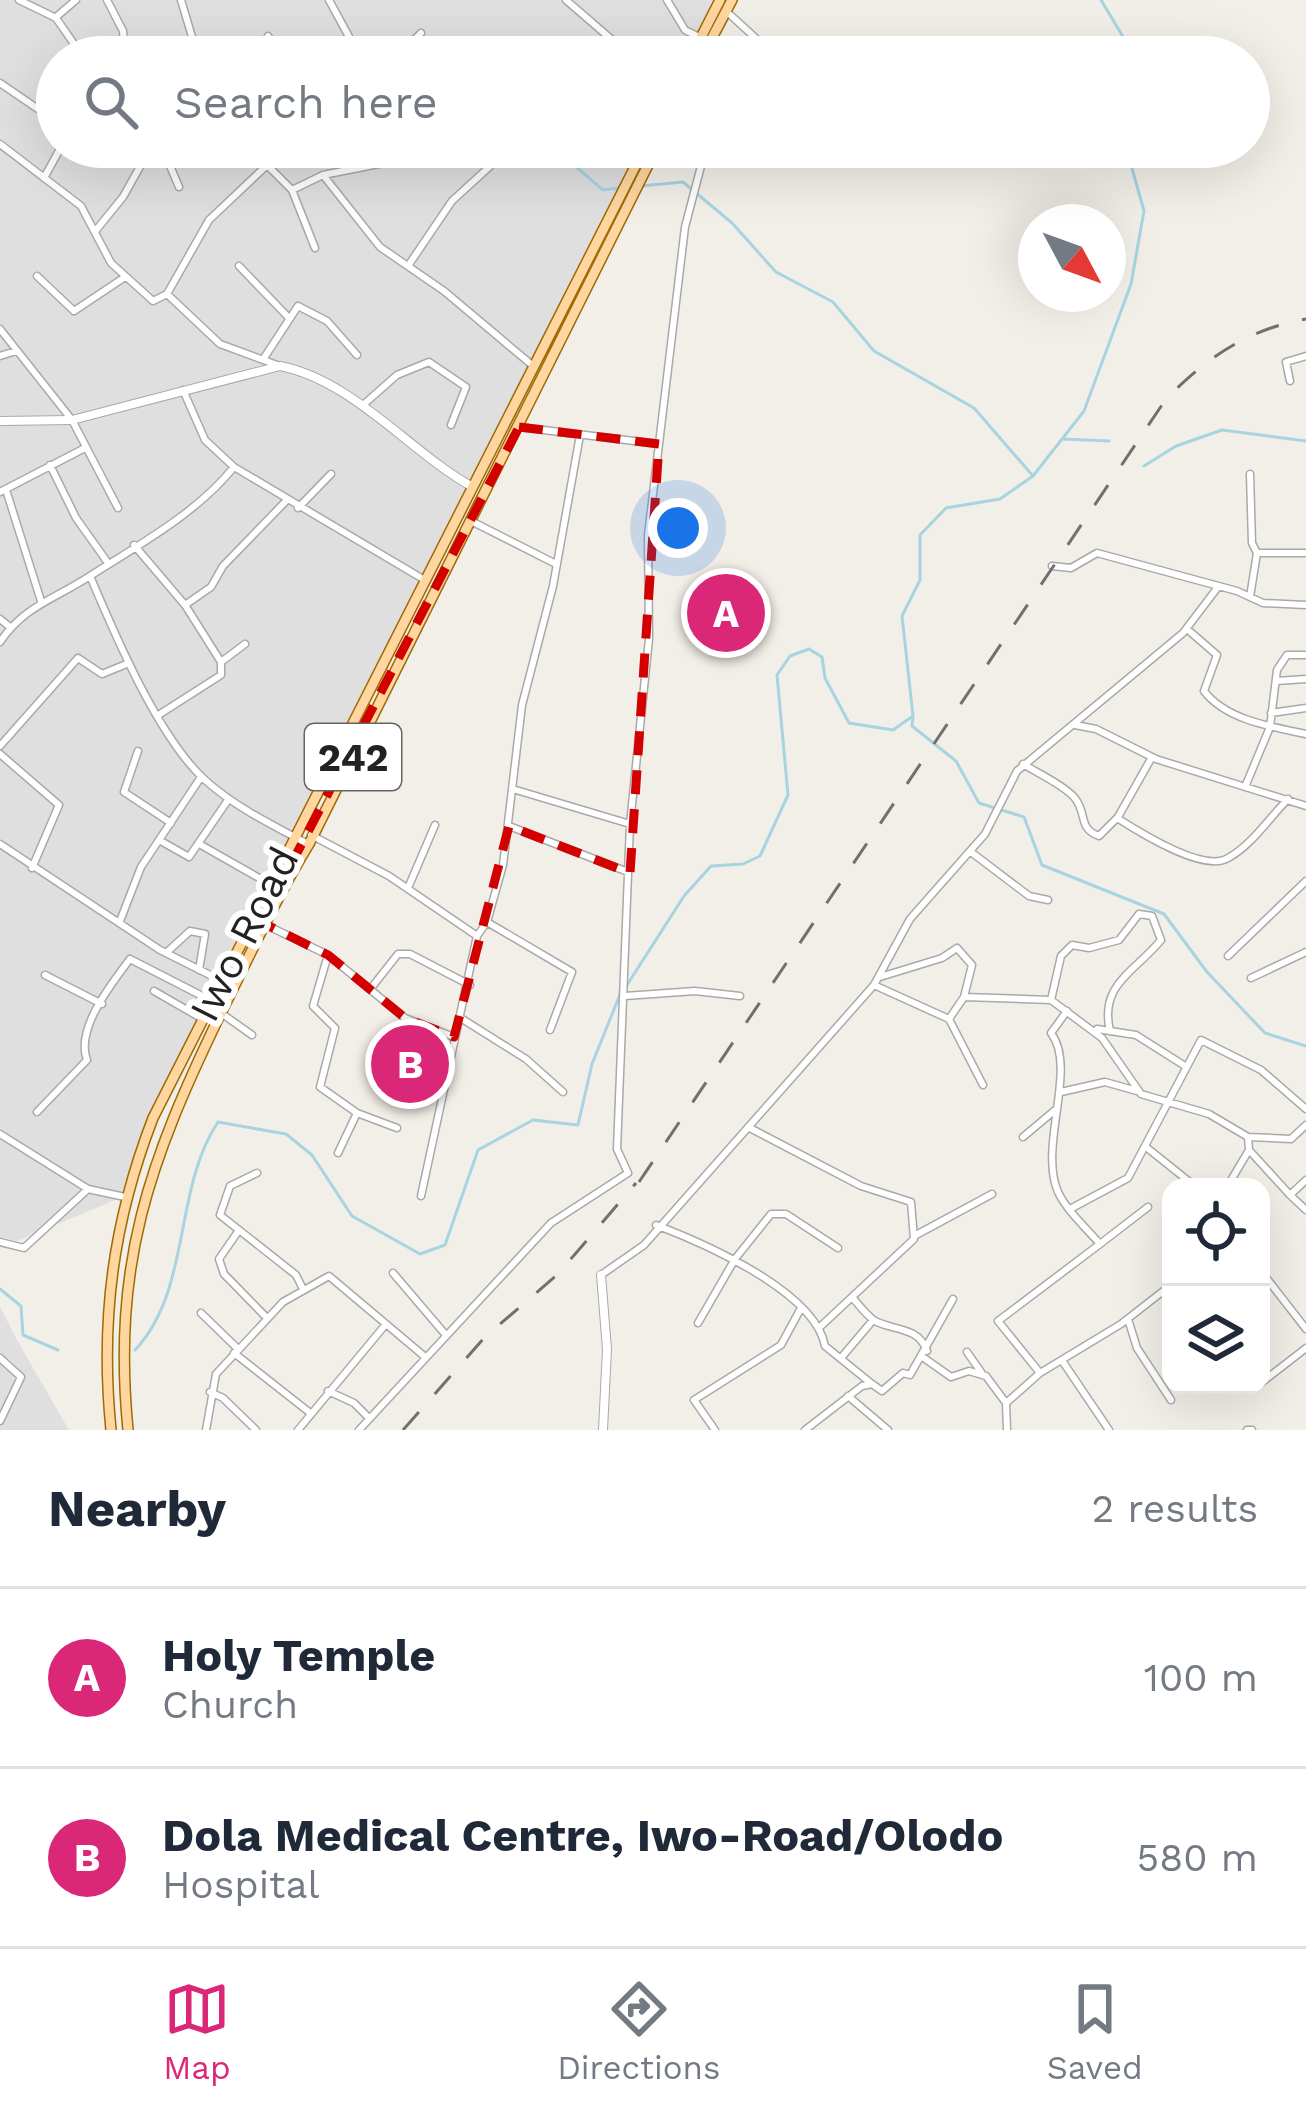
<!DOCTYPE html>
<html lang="en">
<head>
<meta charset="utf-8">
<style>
	:root { --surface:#fff; --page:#f2f2f3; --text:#1f2937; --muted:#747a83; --line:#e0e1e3; --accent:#db2777 }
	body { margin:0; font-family:"Work Sans",sans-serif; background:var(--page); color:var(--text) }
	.controls { position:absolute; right:36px; bottom:36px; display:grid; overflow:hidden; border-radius:24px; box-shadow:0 12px 48px #0002 }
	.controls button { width:108px; height:108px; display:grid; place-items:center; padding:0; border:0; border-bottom:3px solid var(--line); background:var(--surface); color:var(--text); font:60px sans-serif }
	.compass { position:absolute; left:1018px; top:204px; width:108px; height:108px; border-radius:50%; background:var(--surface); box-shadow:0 12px 48px #0002; rotate:131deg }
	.you { position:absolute; left:678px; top:528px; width:42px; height:42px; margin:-30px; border:9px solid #fff; border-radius:50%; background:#1a73e8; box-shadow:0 0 0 18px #1a73e833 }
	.badge { display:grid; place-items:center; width:78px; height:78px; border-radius:50%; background:var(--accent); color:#fff; font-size:39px; font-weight:700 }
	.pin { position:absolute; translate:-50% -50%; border:6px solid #fff; box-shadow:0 3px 12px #0006 }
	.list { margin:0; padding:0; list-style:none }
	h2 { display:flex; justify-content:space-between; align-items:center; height:156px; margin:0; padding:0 48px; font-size:51px }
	h2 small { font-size:39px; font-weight:400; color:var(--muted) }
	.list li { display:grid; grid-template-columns:78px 1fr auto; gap:36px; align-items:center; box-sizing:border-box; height:180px; padding:0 48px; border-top:3px solid var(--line) }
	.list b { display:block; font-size:45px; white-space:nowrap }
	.list p { margin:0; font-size:39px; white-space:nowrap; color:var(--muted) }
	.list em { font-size:39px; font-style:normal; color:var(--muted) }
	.icon { flex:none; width:66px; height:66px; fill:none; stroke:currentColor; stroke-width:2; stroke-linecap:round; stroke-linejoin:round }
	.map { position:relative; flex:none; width:1306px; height:1430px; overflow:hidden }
	.search { position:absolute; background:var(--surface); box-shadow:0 12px 48px #0002; left:36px; right:36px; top:36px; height:132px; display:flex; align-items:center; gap:30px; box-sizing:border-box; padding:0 42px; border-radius:66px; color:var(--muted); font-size:45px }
	.sheet { height:516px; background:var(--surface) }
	nav { display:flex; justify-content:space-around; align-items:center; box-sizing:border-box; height:168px; border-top:3px solid var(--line); background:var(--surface); font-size:33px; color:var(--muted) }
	nav a { display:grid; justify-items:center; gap:6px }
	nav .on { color:var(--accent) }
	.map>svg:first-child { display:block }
</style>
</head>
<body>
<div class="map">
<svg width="1306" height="1430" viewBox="0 0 1306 1430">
	<rect width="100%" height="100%" fill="#f2efe8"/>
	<path fill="#e0dfdf" d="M0 0H714L684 57H57V147H638L321 785 271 873 140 1138 120 1198 17 1241 0 1237Z
		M0 1307 17 1340 69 1430H0Z"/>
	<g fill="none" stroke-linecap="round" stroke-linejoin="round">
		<path stroke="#a8d4e1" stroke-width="3" d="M1101 0 1128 45 1121 57
			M553 147 603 190 619 188
			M641 186 683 182 732 223 776 272 833 302 874 351 974 408 1033 476
			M1063 439 1109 441
			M1144 466 1176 446 1222 430 1306 441
			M913 717 912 726 956 761 979 803 1024 817 1042 865 1164 914 1207 972 1265 1033 1306 1046
			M627 985 684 896 711 866 743 864 760 856 788 795 777 675 790 656 809 649 822 657 825 678 849 723 893 730 913 716 902 616 920 580V535L946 508 1000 499 1033 476 1084 411 1131 284 1144 211 1126 147
			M0 1289 21 1306 23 1335 58 1350
			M135 1350C192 1289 173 1189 218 1122L286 1134 312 1155 352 1216 420 1254 445 1245 478 1150 533 1120 578 1125 592 1064 621 992"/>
		<g stroke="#a9a9a9" stroke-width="9">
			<path id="minor" d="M19 0 56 18 83 57
				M107 0 123 31 125 57
				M181 0 198 57
				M329 0 360 57
				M566 0 632 57
				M667 0 685 30 701 38
				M726 11 761 43 756 57
				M56 17 76 0
				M268 36 280 57
				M397 57 421 33
				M0 83 57 122
				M0 144 81 206 111 263 153 301 167 294 209 220 264 168
				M162 147 179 187
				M249 147 292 190 315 248
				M418 147 419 149
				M323 175 380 247 444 291 532 365
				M44 178 61 147
				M292 190 323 175 414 157
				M97 229 123 197 151 147
				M239 266 289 318
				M408 266 452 201 511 147
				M37 276 74 311 125 277
				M167 294 220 344 277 365
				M0 329 72 420 118 508
				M0 356 16 351
				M264 358 298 306 327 321 357 355
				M1290 381 1286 362 1306 356
				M183 390 205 440 234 467 423 579
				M363 405 397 375 429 362 466 387 451 425
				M659 444 685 227 706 147
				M50 465 76 518 108 563
				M0 492 83 449
				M7 493 41 601
				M298 508 331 474
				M471 521 556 564
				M134 545 185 605 221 662
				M1257 553H1306
				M1052 566 1071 568 1097 553 1237 591 1263 603 1306 605
				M90 576C115 635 158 737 205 780 235 807 272 825 308 844
				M1250 597 1257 553 1252 543 1250 474
				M185 605 211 587 223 566 286 501
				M0 619 10 627
				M1187 629 1217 655 1204 691C1226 720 1272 727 1306 734
				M0 642C24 606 55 599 90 576 140 544 197 513 234 467
				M1276 681 1306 679
				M1271 713 1306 708
				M160 714 221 675V662L245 644
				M1075 725 1096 729 1156 759 1306 806
				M0 746 78 658 102 674 129 663
				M138 751 124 792 171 823
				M0 754 59 805 32 868
				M1023 764C1039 774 1062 784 1074 797 1088 813 1077 828 1099 836L1117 818C1139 832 1204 873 1228 858 1251 846 1270 817 1288 799
				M1245 787 1270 727 1277 670 1287 655H1306
				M516 790 630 824
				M1118 817 1152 757
				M509 826 628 872
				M311 835 389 876 477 936
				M159 840 189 857 228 800
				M0 844 160 950 220 980
				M201 845 259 878
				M971 852 1029 896 1048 900
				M408 888 435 825
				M120 921 141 867 201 777
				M487 922 572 972 550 1030
				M264 924 328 955 405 1018 454 1037
				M166 953 190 931 205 934 199 970
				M328 955 313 1006 335 1028 320 1087 357 1113 397 1128
				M1228 956 1306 881
				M45 975 102 1004
				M880 977 942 958 957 948 972 965 964 997
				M1251 978 1306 952
				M874 985 949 1019 964 997 1051 1000 1102 1038 1141 1094 1209 1114 1248 1137 1291 1139 1306 1125
				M372 987 398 954H410L470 985
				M154 991 201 1018
				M625 996 695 991 740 996
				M1051 1000 1061 956 1072 945 1089 948 1119 940 1139 914 1152 916 1161 940C1135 972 1099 984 1110 1031
				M221 1013 252 1035
				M459 1017 526 1059 563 1092
				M949 1019 983 1085
				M1097 1029 1136 1035 1185 1066
				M1061 1092 1105 1082 1137 1091
				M399 1098 421 1026
				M37 1112 87 1060C75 1029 112 983 130 959L210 1000
				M748 1127 861 1186 911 1202 914 1239 821 1326
				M0 1134 88 1189 125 1197
				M1023 1137 1054 1111
				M1146 1147 1196 1187
				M1249 1150 1290 1195 1306 1180
				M338 1153 357 1113
				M257 1173 230 1186 220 1215 296 1275 302 1287
				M1227 1187 1249 1150 1248 1137
				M1290 1195 1306 1210
				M421 1196 477 936 487 922 503 865 522 705 553 586 580 435
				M1070 1209 1128 1178 1201 1040 1261 1070 1306 1109
				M656 1225C706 1244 815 1292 825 1346L872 1384
				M237 1233 219 1259 224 1274 267 1318
				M916 1235 992 1194
				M0 1242 24 1248 88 1189
				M1100 1244 1148 1207
				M1261 1271 1306 1329
				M393 1273 445 1334
				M601 1275 644 1245 874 985 910 919 985 834 1017 771 1183 633 1218 587
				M852 1297C858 1304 867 1316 875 1321 894 1331 918 1326 927 1351
				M201 1313 238 1349
				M1128 1319 1137 1348 1171 1400
				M698 1323 735 1259 771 1214H786L838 1248
				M967 1352 981 1372
				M234 1353 309 1412
				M0 1358 21 1377 0 1421
				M841 1358 873 1320
				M924 1358 951 1377 969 1371 986 1376 1006 1403 1007 1430
				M1063 1362 1109 1430
				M1040 1373 998 1321 1100 1244C1086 1228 1067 1211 1058 1192 1038 1146 1078 1068 1051 1033L1067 1011
				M1261 1383 1306 1348
				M328 1391 354 1403 369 1418
				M210 1392 223 1398 256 1430
				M848 1396 888 1430
				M1006 1403 1040 1373 1121 1324 1171 1285
				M206 1430 216 1374 283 1302 329 1276 424 1356
				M298 1430 386 1324
				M359 1430 551 1223 628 1173 617 1149 630 824 649 639 648 535 659 444 519 427
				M715 1430 694 1400 781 1345 801 1308
				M805 1430 862 1386 872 1384 882 1391 903 1373 910 1375 953 1299
				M1247 1430H1252"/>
		</g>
		<g stroke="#a9a9a9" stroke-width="10">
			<path id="tertiary" d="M0 421 72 420 280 366C352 380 409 451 471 486
				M601 1275 607 1349 603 1430"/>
		</g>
		<g stroke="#9f6a00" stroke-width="12">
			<path id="primary" d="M691 57 720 0
				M702 57 732 0
				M111 1430C100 1319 113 1222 153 1118L645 147
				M128 1430C112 1264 149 1162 220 1015 249 957 275 900 309 844L657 147"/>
		</g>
		<use href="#minor" stroke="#fff" stroke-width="6"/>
		<use href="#tertiary" stroke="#fff" stroke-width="8"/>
		<use href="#primary" stroke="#ffd6a0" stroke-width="9"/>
		<path stroke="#707070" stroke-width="3" stroke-dasharray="24 24" stroke-linecap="butt" d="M639 1182 1166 399C1208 357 1246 330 1306 319
			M403 1430 484 1338 558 1274 636 1183"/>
	</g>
	<path fill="none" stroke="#d30000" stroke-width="9" stroke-dasharray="24 15" stroke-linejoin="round" d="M519 427 659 444 630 873 509 826 454 1037 405 1018 328 955 261 922Z"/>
	<g text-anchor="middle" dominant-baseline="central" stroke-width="12" stroke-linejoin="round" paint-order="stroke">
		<rect fill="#fff" stroke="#646464" stroke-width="3" x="305" y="724" width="96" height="66" rx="9"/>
		<g font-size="39" font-weight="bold" fill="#222">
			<text x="353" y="757">242</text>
		</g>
		<g font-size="42" fill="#222" stroke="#fff">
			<text transform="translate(244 934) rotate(-63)">Iwo Road</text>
		</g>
	</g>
</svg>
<div class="controls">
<button><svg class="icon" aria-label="locate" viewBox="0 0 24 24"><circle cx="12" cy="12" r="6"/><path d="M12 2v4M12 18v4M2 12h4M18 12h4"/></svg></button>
<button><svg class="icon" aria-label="layers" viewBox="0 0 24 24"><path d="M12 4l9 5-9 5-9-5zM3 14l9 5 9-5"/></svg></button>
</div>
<svg class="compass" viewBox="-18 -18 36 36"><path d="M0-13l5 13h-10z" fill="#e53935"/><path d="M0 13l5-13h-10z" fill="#747a83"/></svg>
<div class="you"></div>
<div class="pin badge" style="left:726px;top:613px">A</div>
<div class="pin badge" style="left:410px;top:1064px">B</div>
<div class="search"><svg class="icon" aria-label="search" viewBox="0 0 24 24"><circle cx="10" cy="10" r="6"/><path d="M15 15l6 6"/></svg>Search here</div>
</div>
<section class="sheet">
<h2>Nearby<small>2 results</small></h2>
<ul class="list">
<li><span class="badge">A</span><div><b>Holy Temple</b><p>Church</p></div><em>100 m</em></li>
<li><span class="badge">B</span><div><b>Dola Medical Centre, Iwo-Road/Olodo</b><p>Hospital</p></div><em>580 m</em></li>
</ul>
</section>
<nav>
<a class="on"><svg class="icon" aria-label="map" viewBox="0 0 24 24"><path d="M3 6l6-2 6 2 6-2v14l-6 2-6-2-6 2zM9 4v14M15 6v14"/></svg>Map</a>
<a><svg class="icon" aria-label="directions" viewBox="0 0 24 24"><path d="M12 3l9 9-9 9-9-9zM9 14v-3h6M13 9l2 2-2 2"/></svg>Directions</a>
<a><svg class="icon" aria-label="saved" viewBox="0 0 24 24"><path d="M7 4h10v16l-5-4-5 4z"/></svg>Saved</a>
</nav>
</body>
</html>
